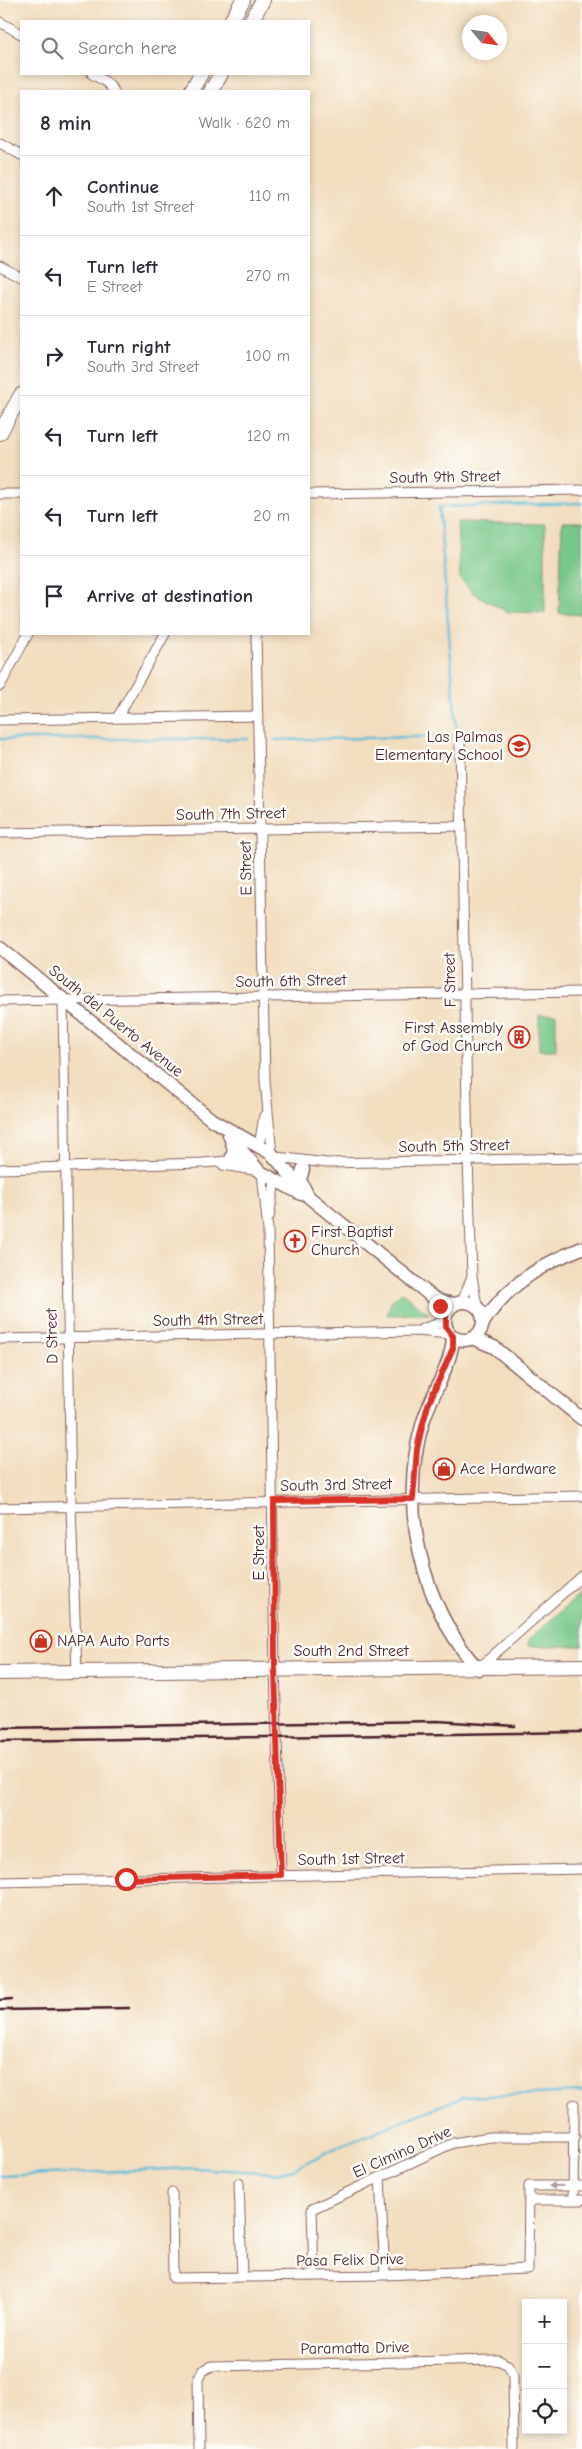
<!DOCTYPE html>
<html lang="en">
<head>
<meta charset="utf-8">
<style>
	:root { --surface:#fff; --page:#f7f7f7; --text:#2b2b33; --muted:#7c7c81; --line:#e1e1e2 }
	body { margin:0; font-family:"Comic Neue",sans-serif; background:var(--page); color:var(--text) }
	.controls { position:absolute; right:15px; bottom:15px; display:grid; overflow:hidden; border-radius:0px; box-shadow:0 2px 8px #0003 }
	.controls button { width:45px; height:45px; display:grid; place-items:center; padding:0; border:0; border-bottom:1px solid var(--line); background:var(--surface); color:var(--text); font:25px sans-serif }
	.compass { position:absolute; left:462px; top:15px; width:45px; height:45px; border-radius:50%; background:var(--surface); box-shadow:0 2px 8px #0003; rotate:119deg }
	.stop { position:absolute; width:15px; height:15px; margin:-11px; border:4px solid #d93025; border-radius:50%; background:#fff }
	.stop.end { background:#d93025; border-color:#fff; box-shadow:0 1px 5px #0008 }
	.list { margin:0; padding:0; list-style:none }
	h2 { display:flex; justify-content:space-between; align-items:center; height:65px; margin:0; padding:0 20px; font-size:21px }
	h2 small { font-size:16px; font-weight:400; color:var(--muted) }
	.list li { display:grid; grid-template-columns:32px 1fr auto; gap:15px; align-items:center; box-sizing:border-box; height:80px; padding:0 20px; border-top:1px solid var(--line) }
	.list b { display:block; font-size:19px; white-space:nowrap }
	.list p { margin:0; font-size:16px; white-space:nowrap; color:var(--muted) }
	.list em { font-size:16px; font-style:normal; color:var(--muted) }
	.icon { flex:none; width:28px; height:28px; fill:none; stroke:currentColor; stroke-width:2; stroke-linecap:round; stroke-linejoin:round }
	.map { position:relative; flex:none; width:582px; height:2449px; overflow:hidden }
	.search { position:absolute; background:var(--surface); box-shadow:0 2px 8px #0003; left:20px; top:20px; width:290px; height:55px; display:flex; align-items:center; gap:12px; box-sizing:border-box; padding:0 18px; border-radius:0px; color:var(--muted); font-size:19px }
	.panel { position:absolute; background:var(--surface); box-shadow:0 2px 8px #0003; left:20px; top:90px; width:290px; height:545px; border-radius:0px }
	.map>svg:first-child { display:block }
</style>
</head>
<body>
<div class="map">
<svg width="582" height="2449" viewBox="0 0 582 2449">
	<rect width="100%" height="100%" fill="#fdfcf7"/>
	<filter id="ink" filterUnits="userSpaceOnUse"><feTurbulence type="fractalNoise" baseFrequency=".02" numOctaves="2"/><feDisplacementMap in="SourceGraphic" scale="10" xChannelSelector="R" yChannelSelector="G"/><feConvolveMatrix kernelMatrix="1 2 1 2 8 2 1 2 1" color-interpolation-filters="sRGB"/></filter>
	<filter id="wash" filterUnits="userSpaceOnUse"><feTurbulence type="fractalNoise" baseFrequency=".0096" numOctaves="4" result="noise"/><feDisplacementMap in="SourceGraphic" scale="20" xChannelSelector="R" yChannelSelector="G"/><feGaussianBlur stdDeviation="1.12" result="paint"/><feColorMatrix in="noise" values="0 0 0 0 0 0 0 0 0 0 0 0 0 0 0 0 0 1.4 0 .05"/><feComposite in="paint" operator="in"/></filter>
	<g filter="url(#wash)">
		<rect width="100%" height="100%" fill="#f2ddbe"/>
		<path fill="#78c889" stroke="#61745a" d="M457 522 545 524V613L507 612 473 593 460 578Z
			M562 522H582V615L559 613Z
			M539 1015H556V1050H539Z
			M402 1292 429 1314 387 1315 391 1301Z
			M582 1593V1646H528L529 1639Z"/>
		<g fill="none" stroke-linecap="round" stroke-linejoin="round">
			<path stroke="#58b9d7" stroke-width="2.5" d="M0 739H248
				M275 740 457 736 439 507 582 503
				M0 2176 194 2168 277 2173 293 2169 340 2146 462 2097 582 2092"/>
		</g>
	</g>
	<g filter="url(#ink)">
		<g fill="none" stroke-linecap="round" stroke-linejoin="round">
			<g stroke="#85625e" stroke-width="11">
				<path id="street" d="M0 22 21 34
					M92 74 106 82 114 91
					M0 143 21 155
					M0 266 21 277
					M0 494H21
					M309 494 582 490
					M256 634 265 1081 272 1154
					M0 686 28 634
					M117 718 165 634
					M0 720 258 716
					M460 743 468 1160 472 1276 477 1306
					M0 833 462 826
					M63 999 71 1507 77 1672
					M0 1001 582 992
					M259 1146 264 1116
					M276 1157 327 1163 582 1158
					M223 1165 259 1171
					M0 1169 203 1163 250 1159
					M262 1173 268 1230 275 1669 281 1875
					M269 1217 275 1181
					M462 1302 472 1276
					M422 1329 445 1321
					M0 1339 417 1331 450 1334
					M0 1508 582 1496
					M480 1667 582 1576
					M0 1882 582 1869
					M380 2177 385 2275
					M239 2183 242 2277
					M172 2193 173 2278 385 2275 528 2269 529 2186H582
					M529 2200H582
					M573 2200 574 2104
					M314 2276 312 2209 453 2143 490 2137H575
					M199 2449 198 2380 202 2371 212 2366 498 2360 508 2365 513 2375 514 2449"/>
			</g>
			<g stroke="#85625e" stroke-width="15">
				<path id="secondary" d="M0 948 212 1120 272 1154 310 1198 431 1296 442 1302 454 1304
					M229 1135 259 1171 301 1194
					M230 1137 234 1149 231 1161
					M303 1169 300 1180 306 1192
					M445 1321a19 19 0 1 1 38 0a19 19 0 1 1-38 0Z
					M483 1323C505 1287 543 1263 582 1248
					M453 1336C453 1363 431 1395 423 1422 398 1504 421 1605 478 1669
					M472 1338 494 1347 582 1419"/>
			</g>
			<g stroke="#85625e" stroke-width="16">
				<path id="primary" d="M231 21 243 0
					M251 21 263 0
					M191 91 201 74
					M211 91 221 74
					M0 433 21 395
					M0 1673 582 1666"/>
			</g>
			<use href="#street" stroke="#fff" stroke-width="9"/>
			<use href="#secondary" stroke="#fff" stroke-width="12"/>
			<use href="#primary" stroke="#fff" stroke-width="14"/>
			<path stroke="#4a1f2b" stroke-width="2.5" d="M0 1728 438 1721 515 1726
				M0 1741 582 1732
				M0 2000 12 1999
				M0 2010 129 2008"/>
		</g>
		<defs><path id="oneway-solid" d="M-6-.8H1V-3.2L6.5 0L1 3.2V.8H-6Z" transform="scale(1.25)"/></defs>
		<use fill="#ae9aa0" href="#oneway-solid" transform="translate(556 2186) rotate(179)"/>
	</g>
	<g fill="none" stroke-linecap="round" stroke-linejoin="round" filter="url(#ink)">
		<path stroke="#d93025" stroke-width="6" d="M126 1879 281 1875 275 1669 274 1501 413 1499 417 1449 422 1427 428 1405 453 1348V1336L446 1327V1316L440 1306"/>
	</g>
	<defs>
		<g id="school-ring" transform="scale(1.125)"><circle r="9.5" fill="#fdfcf7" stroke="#c8321e" stroke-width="1.5"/><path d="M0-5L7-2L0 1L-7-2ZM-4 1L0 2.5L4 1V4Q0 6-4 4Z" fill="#c8321e"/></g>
		<g id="building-ring" transform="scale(1.125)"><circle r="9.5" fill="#fdfcf7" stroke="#c8321e" stroke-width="1.5"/><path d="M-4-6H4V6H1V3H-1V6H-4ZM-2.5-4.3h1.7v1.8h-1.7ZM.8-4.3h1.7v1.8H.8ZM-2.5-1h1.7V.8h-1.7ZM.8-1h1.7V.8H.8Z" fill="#c8321e"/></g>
		<g id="church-ring" transform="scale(1.125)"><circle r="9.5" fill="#fdfcf7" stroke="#c8321e" stroke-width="1.5"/><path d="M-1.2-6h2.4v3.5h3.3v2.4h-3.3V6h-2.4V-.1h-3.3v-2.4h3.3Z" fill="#c8321e"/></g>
		<g id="shop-ring" transform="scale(1.125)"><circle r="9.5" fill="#fdfcf7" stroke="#c8321e" stroke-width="1.5"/><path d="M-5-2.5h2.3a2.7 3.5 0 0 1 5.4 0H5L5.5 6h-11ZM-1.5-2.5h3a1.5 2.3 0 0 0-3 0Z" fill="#c8321e"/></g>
	</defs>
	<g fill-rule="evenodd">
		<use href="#school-ring" x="519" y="746"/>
		<use href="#building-ring" x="519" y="1037"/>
		<use href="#church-ring" x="295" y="1241"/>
		<use href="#shop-ring" x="444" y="1469"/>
		<use href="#shop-ring" x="41" y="1641"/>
	</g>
	<g text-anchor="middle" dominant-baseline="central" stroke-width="5" stroke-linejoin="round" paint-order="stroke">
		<g font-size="16" fill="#4a1f2b" stroke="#fdfcf7">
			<text transform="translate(445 477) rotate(-1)">South 9th Street</text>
			<text transform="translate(231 814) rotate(-1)">South 7th Street</text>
			<text transform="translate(246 868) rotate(-91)">E Street</text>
			<text transform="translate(450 980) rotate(-91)">F Street</text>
			<text transform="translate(291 981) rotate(-1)">South 6th Street</text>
			<text transform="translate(116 1021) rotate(39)">South del Puerto Avenue</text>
			<text transform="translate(454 1146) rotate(-1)">South 5th Street</text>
			<text transform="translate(208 1320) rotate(-1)">South 4th Street</text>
			<text transform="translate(52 1336) rotate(-91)">D Street</text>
			<text transform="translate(336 1485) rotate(-1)">South 3rd Street</text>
			<text transform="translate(259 1553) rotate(-90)">E Street</text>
			<text x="351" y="1651">South 2nd Street</text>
			<text transform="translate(351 1859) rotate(-1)">South 1st Street</text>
			<text transform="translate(402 2152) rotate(-24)">El Cimino Drive</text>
			<text transform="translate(350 2260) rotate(-1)">Pasa Felix Drive</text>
			<text transform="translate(355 2348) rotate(-1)">Paramatta Drive</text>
		</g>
		<g font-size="16" fill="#4a1f2b" stroke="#fdfcf7" text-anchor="start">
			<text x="503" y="737" text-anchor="end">Las Palmas<tspan x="503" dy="18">Elementary School</tspan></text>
			<text x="503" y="1028" text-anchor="end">First Assembly<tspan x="503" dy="18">of God Church</tspan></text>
			<text x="311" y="1232">First Baptist<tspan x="311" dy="18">Church</tspan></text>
			<text x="460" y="1469">Ace Hardware</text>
			<text x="57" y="1641">NAPA Auto Parts</text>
		</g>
	</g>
</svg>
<div class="controls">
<button>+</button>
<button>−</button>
<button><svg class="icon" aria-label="locate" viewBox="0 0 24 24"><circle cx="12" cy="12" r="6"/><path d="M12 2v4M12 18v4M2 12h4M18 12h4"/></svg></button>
</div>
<svg class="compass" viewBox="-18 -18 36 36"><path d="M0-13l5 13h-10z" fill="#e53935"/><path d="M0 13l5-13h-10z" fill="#7c7c81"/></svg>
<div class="stop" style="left:126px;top:1879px"></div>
<div class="stop end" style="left:440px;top:1306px"></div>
<div class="search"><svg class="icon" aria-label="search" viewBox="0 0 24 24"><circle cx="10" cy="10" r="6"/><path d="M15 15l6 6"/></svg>Search here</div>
<section class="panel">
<h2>8 min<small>Walk · 620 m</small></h2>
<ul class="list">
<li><svg class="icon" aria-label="ahead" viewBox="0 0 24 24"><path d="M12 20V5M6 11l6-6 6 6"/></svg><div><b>Continue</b><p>South 1st Street</p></div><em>110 m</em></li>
<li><svg class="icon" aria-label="left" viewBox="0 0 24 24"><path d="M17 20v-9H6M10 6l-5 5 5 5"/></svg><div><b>Turn left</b><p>E Street</p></div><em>270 m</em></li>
<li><svg class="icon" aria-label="right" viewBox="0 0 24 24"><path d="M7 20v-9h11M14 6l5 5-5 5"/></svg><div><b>Turn right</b><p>South 3rd Street</p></div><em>100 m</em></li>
<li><svg class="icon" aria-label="left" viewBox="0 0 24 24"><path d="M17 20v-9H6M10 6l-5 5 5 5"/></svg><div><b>Turn left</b></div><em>120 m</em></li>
<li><svg class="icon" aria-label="left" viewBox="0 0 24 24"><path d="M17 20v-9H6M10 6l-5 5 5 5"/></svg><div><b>Turn left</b></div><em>20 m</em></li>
<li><svg class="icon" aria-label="arrive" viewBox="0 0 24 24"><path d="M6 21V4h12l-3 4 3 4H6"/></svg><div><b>Arrive at destination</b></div></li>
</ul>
</section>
</div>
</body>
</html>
